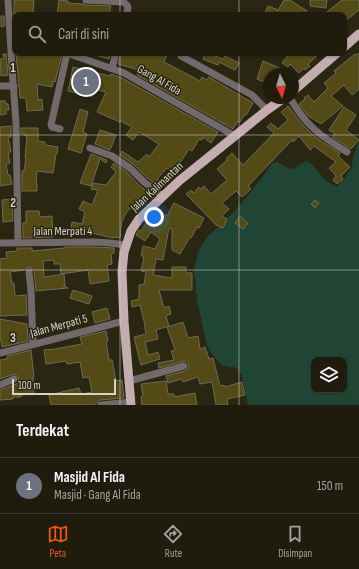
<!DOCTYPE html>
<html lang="id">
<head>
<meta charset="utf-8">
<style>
	:root { --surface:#1f1c0e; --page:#2c291c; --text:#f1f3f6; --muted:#a1a19e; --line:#3c3a2e; --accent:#ea580c }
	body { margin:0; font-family:"Sofia Sans Condensed",sans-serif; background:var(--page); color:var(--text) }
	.controls { position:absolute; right:12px; bottom:12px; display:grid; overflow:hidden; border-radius:8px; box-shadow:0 1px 3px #0004 }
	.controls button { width:36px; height:36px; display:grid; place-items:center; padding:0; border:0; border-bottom:1px solid var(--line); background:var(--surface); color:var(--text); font:20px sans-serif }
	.compass { position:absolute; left:263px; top:68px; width:36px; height:36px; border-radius:50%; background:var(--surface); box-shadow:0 1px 3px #0004; rotate:175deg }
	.scale { position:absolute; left:12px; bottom:10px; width:104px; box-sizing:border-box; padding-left:4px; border:2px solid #d5d3c8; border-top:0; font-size:11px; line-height:14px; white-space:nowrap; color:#d5d3c8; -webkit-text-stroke:3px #292612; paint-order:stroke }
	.you { position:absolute; left:154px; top:217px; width:14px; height:14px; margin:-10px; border:3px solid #fff; border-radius:50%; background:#1a73e8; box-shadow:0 0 0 6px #1a73e833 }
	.badge { display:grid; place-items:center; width:26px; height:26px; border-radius:50%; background:var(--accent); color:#fff; font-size:13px; font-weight:700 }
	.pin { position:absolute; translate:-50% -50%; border:2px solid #fff; box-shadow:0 1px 4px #0006 }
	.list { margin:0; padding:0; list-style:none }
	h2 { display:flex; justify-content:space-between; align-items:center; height:52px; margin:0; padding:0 16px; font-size:17px }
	h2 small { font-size:13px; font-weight:400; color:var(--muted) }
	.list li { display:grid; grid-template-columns:26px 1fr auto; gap:12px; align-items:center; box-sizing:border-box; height:56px; padding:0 16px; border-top:1px solid var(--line) }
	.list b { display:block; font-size:15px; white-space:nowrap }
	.list p { margin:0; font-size:13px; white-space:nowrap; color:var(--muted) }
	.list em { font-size:13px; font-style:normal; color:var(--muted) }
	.icon { flex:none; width:22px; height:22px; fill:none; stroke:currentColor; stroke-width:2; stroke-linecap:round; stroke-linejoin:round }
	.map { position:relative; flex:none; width:359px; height:405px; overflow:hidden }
	.search { position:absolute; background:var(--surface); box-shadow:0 1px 3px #0004; left:12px; right:12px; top:12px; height:44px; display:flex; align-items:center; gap:10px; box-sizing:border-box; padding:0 14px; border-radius:8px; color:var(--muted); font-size:15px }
	.sheet { height:108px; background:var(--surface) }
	nav { display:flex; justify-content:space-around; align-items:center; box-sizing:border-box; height:56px; border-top:1px solid var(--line); background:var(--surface); font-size:11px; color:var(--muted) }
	nav a { display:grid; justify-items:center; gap:2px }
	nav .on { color:var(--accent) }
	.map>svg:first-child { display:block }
</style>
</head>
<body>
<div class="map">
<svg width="359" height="405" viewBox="0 0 359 405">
	<rect width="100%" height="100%" fill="#292612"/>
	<path fill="#204534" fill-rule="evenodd" d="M359 141V405H248L242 376 238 370 234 367H229L222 365 215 358 207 346 197 300 194 270 198 252 207 237 235 211 261 179 272 163 277 162 290 169 294 168 306 161 312 164 326 181 337 187 345 178 352 167 353 157ZM314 360H344V390H314Z"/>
	<path fill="#534a15" stroke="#6e6a55" d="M14 0H34L33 15H14Z
		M59 0 68 1V3L83 4 86 5 111 6 109 15H57Z
		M284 0H290L307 11 305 15H264L268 6 278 10Z
		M310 0H327L326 8 310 6Z
		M342 0H359V10L344 22V15H323Z
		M1 16H4L5 26 1 27Z
		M16 53 62 54 55 82 53 81 52 87 37 84 38 100 42 99 43 110 27 111 26 98H20Z
		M95 53H111L109 59 95 55Z
		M121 53H168L164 62 200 81 202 77 207 80 209 77 253 103 246 115 245 114 240 122 238 121 233 129 137 75 139 70 118 64Z
		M205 53H208L223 59 225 56 239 63 235 70 219 62 218 65 203 59Z
		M290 53H312L316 57 308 64 310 66 305 70 304 68 299 73 290 64 288 67 282 63Z
		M359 53V89L352 95 344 85 331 96 343 106 321 124 307 115 299 104 305 99 304 98 308 95 314 102 328 88 324 83 336 73 334 71 355 54 356 55Z
		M3 54H6L8 75 1 76 0 59H4Z
		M263 61 282 69 280 74H269V84L257 79Z
		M73 67 110 76 111 74 122 78 218 132 211 143 203 137 202 140 199 139 192 151 189 149 180 163 182 165 175 174 167 168 157 179 160 181 157 185 147 178 133 164 120 155 122 151 138 162 147 154 149 157 159 144 139 132 133 140 126 135 132 127 121 121 120 122 97 112 106 92 94 89 92 97 68 91Z
		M0 101H5L6 104H8L9 110H6V114L0 115Z
		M288 106 289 107 301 123 312 134 321 141 340 153 338 156 350 167 341 176 343 179 337 184 333 180 336 176 329 168 336 162 314 146 310 150 299 136 293 142 292 140 248 186 251 189 242 197 236 191 222 203 229 209 222 216 227 219 223 228 216 225 186 194 191 190 194 193 199 187 201 189 204 186 211 194 227 180 217 169 227 160 226 159 232 153 243 165 274 133 267 127 271 123 278 129 288 120 281 112Z
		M344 107 356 115 346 130 359 140 351 149 332 137 335 134 329 130Z
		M80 109 88 112 83 132 87 134 81 153 68 149Z
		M11 126V137H8L11 152H8L10 163 6 164 8 175H10L12 184 0 186V127Z
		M21 128H38V141L45 142V145L58 147 57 154H56L53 173 37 171 36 183H37V191H22V171H24L26 158H25L27 136H25V134H21Z
		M100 130 116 135 110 150 95 144Z
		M91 154 107 160 106 163 100 159 91 186 80 183Z
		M114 163 127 172 140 186 154 196 152 199 150 197 140 209 134 204 126 213 122 221 120 233H121L120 238 113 237V238L71 228 72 222 82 224 85 212 79 209 83 201 92 205 98 190 91 189 93 183 98 184H99L106 185 116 172 111 167Z
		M12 199 13 221 3 222 2 200Z
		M315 200 319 203 315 208 311 204Z
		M174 203 204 218 199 228 197 227 191 238 190 237 180 254 172 250V229L169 228 163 260 156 259 153 275 172 278V267H186V273H192V290H159L164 308 169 306 171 314 166 316 169 326 156 330 158 339 145 342 148 355 158 352 160 359 141 365 134 337 146 334 144 321 140 305 132 307 131 301 139 299V285L144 284 146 272 141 271 144 256H141L143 246 155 249 160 239 151 232 145 241 136 235 139 230 141 231 148 221 150 223 159 211 167 216Z
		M26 211H39L40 217 52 216 53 237 23 238V223H26Z
		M240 216 248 223 243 229 235 223Z
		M65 247H94L114 248V253L111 254 112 264 107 265 109 281 90 284 88 270 61 274 60 264H54V260L43 261 44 277 64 274 65 286H63L68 288 36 291 34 271 31 268 28 267 24 270 10 272 12 283H14L15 296 26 295 27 315 0 316V259L7 258 6 252 17 251V248H32V251L65 248Z
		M73 290 92 296 89 304 70 298Z
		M107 308 110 319 95 323 92 312Z
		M0 319 27 324 28 341 2 347 0 336Z
		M183 322 188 338 198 336 200 349 205 347 209 359 213 358 220 386 224 385 225 387 242 382 245 395 227 399 228 405H216L212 382 200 384 198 377 183 382 182 379 168 383 166 376 185 371 188 369 189 367 188 363 185 361 159 368 158 363 174 360 171 351 175 350 167 327Z
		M106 331 108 341H106L109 360H112L116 381 122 380 124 398 100 400 98 401 96 404 94 405H51L49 395 79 388 81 394 92 392 89 377 83 378 80 362 67 364 66 361 46 364 44 350 55 349 82 344 80 337Z
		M31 350 34 377H33L34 394 21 395V397H13V399L0 400V390L3 389 16 384 18 382 19 379 17 375 14 374 0 379V360L7 359V356Z
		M166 381 168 394H174V397L195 393 197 405H142L141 397 143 396 141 384Z"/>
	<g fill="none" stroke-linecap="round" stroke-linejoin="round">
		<path stroke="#74696a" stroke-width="7" d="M8 0 12 68 16 123 18 242
			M86 0 123 2 127 5 128 8 126 15
			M67 53 124 73 235 136
			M181 56 252 95 267 110
			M112 68 116 53
			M0 86H14
			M290 98C296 108 302 118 311 126 321 137 335 144 347 152
			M60 129 52 127 51 125 67 53
			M90 148 112 156 130 168 144 182 163 196
			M0 243 94 242 110 243 126 245
			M29 272 31 291 33 344
			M0 353 124 321
			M129 381 184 366
			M0 385 14 379
			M101 405 131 402"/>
		<path stroke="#c4adaf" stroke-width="9" d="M344 47 359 34
			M293 91 337 53
			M131 405 124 321 122 272 124 252 131 231 139 219 179 181 267 110 284 98"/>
	</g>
	<path fill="none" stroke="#d5d3c8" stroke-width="1" stroke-opacity="0.55" d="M120 0V15M239 0V15M120 53V405M239 53V405M0 135H359M0 270H359"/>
	<g text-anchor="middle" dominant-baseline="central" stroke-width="3" stroke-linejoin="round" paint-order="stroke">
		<g font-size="12" fill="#d5d3c8" stroke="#292612">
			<text transform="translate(159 80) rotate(30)">Gang Al Fida</text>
			<text transform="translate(157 187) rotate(-43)">Jalan Kalimantan</text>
			<text x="63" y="231">Jalan Merpati 4</text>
			<text transform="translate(59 326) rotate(-15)">Jalan Merpati 5</text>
		</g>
	</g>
	<g font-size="13" text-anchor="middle" font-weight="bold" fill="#d5d3c8" stroke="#292612" stroke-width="3" stroke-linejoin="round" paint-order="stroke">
		<text x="13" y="72">1</text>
		<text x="13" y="207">2</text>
		<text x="13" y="342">3</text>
	</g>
</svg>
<div class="controls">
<button><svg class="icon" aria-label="layers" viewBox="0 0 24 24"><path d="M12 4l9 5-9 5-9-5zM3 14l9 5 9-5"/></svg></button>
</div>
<svg class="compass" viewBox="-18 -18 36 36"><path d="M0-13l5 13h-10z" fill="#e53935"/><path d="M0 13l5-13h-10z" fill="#a1a19e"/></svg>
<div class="scale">100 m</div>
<div class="you"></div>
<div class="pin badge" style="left:86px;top:82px;background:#6b7280">1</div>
<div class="search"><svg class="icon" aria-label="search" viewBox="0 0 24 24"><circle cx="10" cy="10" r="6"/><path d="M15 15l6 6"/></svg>Cari di sini</div>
</div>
<section class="sheet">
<h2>Terdekat<small></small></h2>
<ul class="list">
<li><span class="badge" style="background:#6b7280">1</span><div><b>Masjid Al Fida</b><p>Masjid · Gang Al Fida</p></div><em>150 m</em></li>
</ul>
</section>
<nav>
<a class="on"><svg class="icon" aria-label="map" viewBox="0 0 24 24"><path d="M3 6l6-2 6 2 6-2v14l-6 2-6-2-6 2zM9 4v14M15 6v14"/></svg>Peta</a>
<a><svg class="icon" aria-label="directions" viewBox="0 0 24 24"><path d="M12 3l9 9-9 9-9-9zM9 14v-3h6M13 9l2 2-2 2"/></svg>Rute</a>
<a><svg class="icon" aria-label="saved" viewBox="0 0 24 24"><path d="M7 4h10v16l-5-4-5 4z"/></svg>Disimpan</a>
</nav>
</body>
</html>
